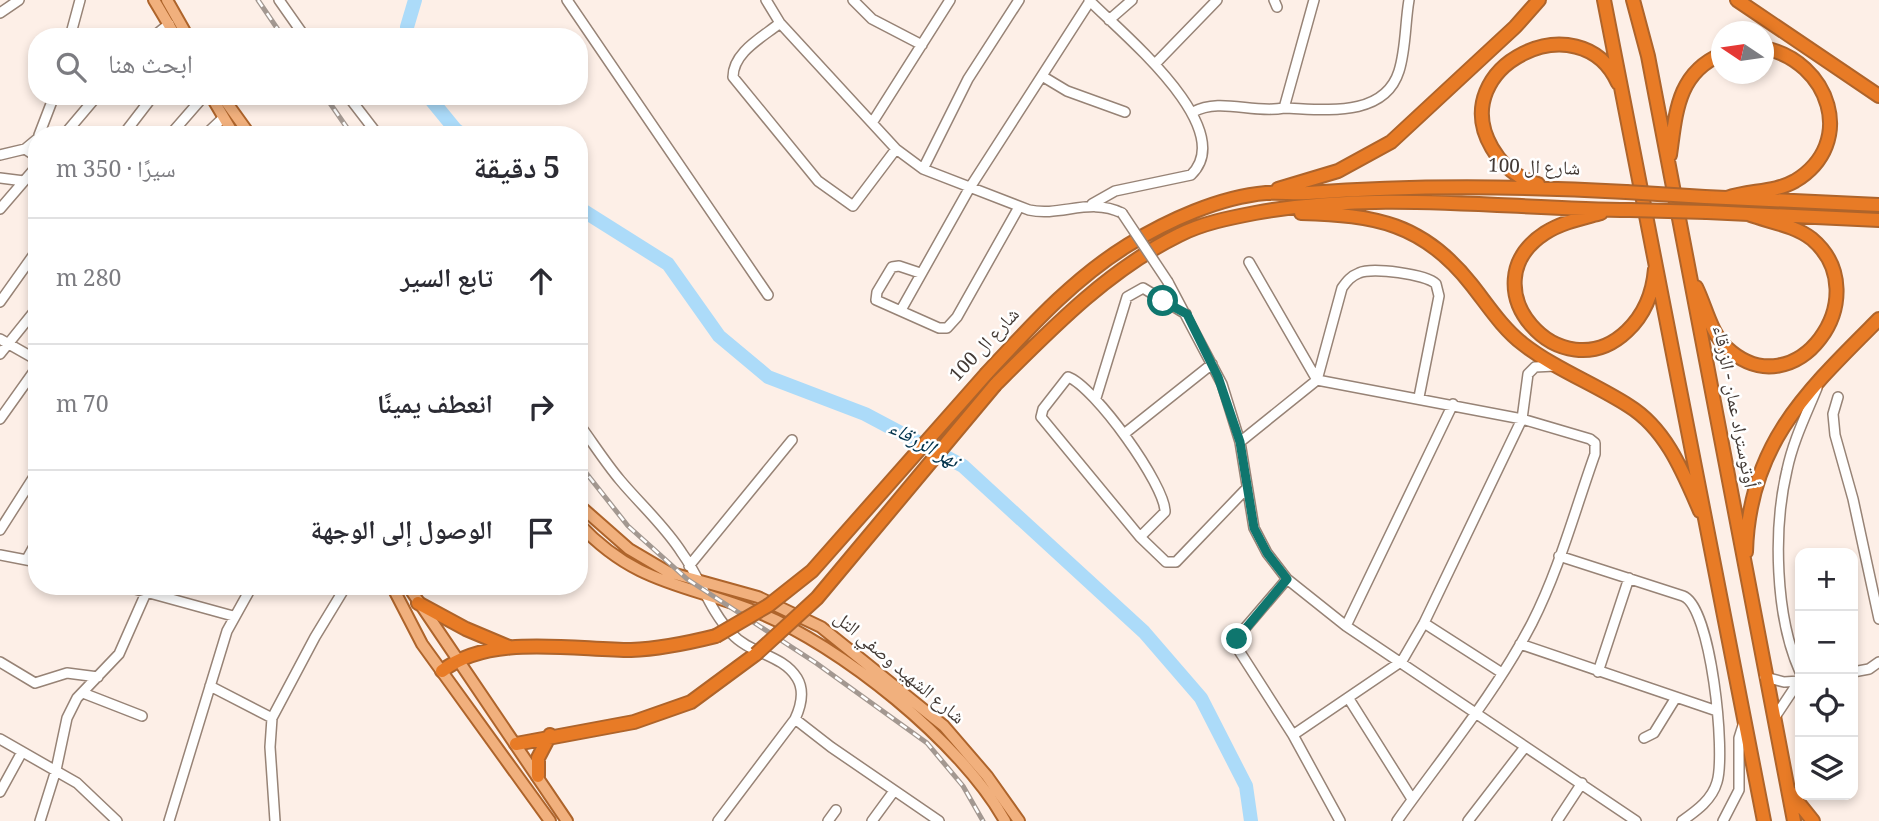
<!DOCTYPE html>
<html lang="ar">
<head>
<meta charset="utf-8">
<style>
	:root { --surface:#fff; --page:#f7f7f7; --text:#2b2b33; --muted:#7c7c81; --line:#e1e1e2 }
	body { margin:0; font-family:Georgia,"Noto Naskh Arabic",serif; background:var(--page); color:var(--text); direction:rtl }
	.controls { position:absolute; right:21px; bottom:21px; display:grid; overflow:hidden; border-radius:14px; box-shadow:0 4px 10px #0003 }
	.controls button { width:63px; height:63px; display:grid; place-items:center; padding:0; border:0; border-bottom:2px solid var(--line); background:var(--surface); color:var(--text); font:35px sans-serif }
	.compass { position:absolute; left:1711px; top:21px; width:63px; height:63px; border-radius:50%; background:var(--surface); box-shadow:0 4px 10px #0003; rotate:283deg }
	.stop { position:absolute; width:21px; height:21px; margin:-16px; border:5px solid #0f766e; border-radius:50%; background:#fff }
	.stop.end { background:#0f766e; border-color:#fff; box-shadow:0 2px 7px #0008 }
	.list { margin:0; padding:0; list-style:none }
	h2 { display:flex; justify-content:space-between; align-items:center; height:91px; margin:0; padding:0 28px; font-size:30px }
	h2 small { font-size:23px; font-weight:400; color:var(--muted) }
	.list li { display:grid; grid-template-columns:46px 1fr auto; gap:21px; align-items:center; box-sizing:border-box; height:126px; padding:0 28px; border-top:2px solid var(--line) }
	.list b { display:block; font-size:26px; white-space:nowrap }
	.list em { font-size:23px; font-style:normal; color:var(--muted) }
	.icon { flex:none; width:38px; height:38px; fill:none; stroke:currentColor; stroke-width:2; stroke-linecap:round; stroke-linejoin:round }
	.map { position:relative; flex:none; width:1879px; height:821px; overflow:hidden; direction:ltr }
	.search { position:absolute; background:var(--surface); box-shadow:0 4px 10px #0003; left:28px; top:28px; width:560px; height:77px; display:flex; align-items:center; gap:18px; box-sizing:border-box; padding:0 24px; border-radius:28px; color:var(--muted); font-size:26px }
	.panel { position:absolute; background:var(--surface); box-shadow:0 4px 10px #0003; left:28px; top:126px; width:560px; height:469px; border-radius:28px; direction:rtl }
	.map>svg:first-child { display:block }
</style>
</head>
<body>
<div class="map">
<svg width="1879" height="821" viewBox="0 0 1879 821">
	<rect width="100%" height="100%" fill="#fdefe7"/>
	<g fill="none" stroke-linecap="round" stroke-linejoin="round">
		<path stroke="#acdbf9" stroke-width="14" d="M408 37 407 27 415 0
			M428 96 455 129 463 135
			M579 208 668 264 719 336 768 377 865 414 963 466 1144 632 1201 698 1246 786 1251 821"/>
		<g stroke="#978376" stroke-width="12">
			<path id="minor" d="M279 0 305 37
				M567 0 768 295
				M766 0 780 23 896 149 923 169 1029 210C1061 217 1090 197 1122 213
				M853 0 872 19 922 45
				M1089 0C1119 31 1240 128 1191 175L1115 191 1092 204
				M1274 0 1277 7
				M0 13 19 0
				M1109 20 1132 0
				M780 23C763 37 733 52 733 77L818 181 853 206 896 149
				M70 37 80 0
				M153 37 169 24
				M1155 64 1217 0
				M1042 76 1067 91 1125 112
				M348 96 378 135
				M1284 108C1322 109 1384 119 1399 71 1406 49 1405 23 1409 0
				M1193 112C1220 97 1253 114 1284 108L1314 0
				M872 123 950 0
				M39 135 54 96
				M64 135 97 96
				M123 135 153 96
				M170 135 204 96
				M205 135 223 118
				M25 149 37 157
				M0 155 25 149 37 139
				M923 169 968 79 1019 0
				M0 178 24 181
				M0 209 37 166
				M1249 262 1317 380
				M920 273 899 266 892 267 877 292 876 300 939 328H947L957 317 1019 207
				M1168 282 1222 384 1240 442 1254 528 1267 553 1287 579 1346 626 1636 821
				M0 302 37 250
				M901 310 969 189 1090 1
				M0 339 37 360
				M0 354 37 308
				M1068 377C1094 386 1166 486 1165 512L1140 537 1041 417 1043 409Z
				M1317 380 1342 288C1347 281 1351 276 1359 273 1372 267 1426 274 1436 284L1439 296 1419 397
				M1838 397 1833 414 1835 435 1853 499 1879 619
				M1096 398 1127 297 1143 288 1186 314
				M0 419 37 367
				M579 424C593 443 605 462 620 480 640 504 665 526 682 553 701 579 709 610 732 634 750 654 782 654 797 678 805 691 801 706 795 719L718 821
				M1124 434 1212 364
				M1240 442 1317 380 1522 419 1590 439 1595 443V454C1575 510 1559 570 1532 623 1495 694 1443 756 1397 821
				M0 530 37 472
				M1140 537 1166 562H1176L1246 489
				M0 555 37 562
				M1559 556 1683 596C1711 606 1726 753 1717 782 1712 800 1696 811 1682 821
				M27 559 37 541
				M689 566 792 440
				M1287 579 1240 634 1236 646 1293 735 1340 821
				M124 586 233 616
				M1424 623 1502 673
				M1346 626 1453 404
				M1520 644 1717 711
				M0 662 35 683 67 673 98 677
				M1598 672 1629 578
				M1800 672C1775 616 1773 529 1787 470 1793 441 1806 415 1817 388
				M1853 672 1869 669 1879 662
				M1765 677 1784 682 1800 681
				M210 686 272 718
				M83 693 142 716
				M1349 699 1412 799
				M1775 717 1799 681
				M795 719 831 747 939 821
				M1293 735 1402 661 1424 623 1522 419 1528 374 1535 367 1555 366
				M1644 738 1654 733 1675 699
				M0 739 77 783 117 821
				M0 792 22 752
				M40 821 56 770 67 718 77 698 119 654 149 586
				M169 821 227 631 252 586
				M275 821 270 747 272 718 315 637 346 586
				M828 821 836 810
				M872 821 894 791
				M1468 821 1525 747
				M1557 821 1582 783
				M1723 821 1739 790V738L1744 722"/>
		</g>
		<g stroke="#ae642b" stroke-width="14">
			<path id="major" d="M154 0 176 37
				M167 0 188 37
				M211 96 234 135
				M222 96 250 135
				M579 505 629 549 668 572 758 597 821 627 944 726 987 776 1019 821
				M579 524C636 585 686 584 757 612 840 645 961 742 1005 821
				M392 586 422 644 550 821
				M408 586 567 821"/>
		</g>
		<g stroke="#ae642b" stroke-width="16">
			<path id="highway" d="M1604 0 1764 821
				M1633 0 1648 56 1794 821
				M1737 0 1879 96
				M1670 155C1676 113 1677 73 1722 54
				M1538 184C1518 179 1502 165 1492 148 1444 66 1581 0 1618 83
				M1278 189 1338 171 1391 142 1515 27 1539 0
				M1705 197 1879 205
				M1727 198C1749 190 1774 193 1795 181 1858 143 1829 61 1764 48
				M1707 212 1879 220
				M1301 213C1375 215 1423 223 1471 284 1487 304 1502 328 1523 344 1555 369 1595 384 1629 406 1666 429 1683 472 1700 511
				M1601 213C1583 218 1562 222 1545 233 1465 285 1561 394 1627 331 1645 314 1653 293 1655 269
				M1696 287C1706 307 1710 332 1727 348 1795 411 1879 296 1812 239 1794 225 1769 222 1748 214
				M987 373C1030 327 1073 279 1128 245 1167 221 1219 197 1266 193 1280 192 1294 194 1308 193 1414 185 1520 186 1626 192
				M995 385C1051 329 1108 270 1179 235 1203 223 1229 218 1255 213 1379 190 1505 209 1630 210
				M1746 552C1749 444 1807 391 1879 319
				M418 603 466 629 509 647
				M442 671C489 633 574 650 631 650 660 649 688 643 716 636
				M516 744 634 722 691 702 756 654
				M538 776V758L550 735
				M1789 791 1813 821"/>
		</g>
		<use href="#minor" stroke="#fff" stroke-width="9"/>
		<use href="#major" stroke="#f1b07d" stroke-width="10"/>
		<use href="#highway" stroke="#e87b26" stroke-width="12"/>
		<g stroke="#a39891" stroke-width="5">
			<path id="rail" d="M258 0 283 37
				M325 96 352 135
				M579 464 628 526 687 579 816 663 927 743 963 786 983 821"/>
		</g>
		<use href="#rail" stroke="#fff" stroke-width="2.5" stroke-dasharray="8" stroke-linecap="butt"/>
		<g stroke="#978376" stroke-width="12" stroke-linecap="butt">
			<path id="minor-bridge" d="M1122 213 1168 282"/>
		</g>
		<g stroke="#ae642b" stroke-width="16" stroke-linecap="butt">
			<path id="highway-bridge" d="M1626 192 1705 197
				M1630 210 1707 212
				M716 636 769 605 812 571 987 373
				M756 654 817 598 995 385"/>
		</g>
		<use href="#minor-bridge" stroke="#fff" stroke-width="9"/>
		<use href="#highway-bridge" stroke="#e87b26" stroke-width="12"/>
	</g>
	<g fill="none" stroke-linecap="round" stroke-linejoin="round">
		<path stroke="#0f766e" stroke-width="9" d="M1163 301 1187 314 1218 377 1240 442 1254 528 1267 553 1287 579 1237 639"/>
	</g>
	<g text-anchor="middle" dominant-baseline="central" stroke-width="5" stroke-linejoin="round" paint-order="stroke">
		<g font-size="19" fill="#433a35" stroke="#fff">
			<text transform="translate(1534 169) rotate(2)">شارع ال 100</text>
			<text transform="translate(986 346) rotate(-47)">شارع ال 100</text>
			<text transform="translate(1733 407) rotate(79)">أوتوستراد عمان - الزرقاء</text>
			<text transform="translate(898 669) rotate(40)">شارع الشهيد وصفي التل</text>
		</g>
		<g font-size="21" font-style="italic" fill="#00324b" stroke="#fff">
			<text transform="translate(923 446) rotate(29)">نهر الزرقاء</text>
		</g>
	</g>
</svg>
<div class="controls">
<button>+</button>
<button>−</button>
<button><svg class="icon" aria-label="locate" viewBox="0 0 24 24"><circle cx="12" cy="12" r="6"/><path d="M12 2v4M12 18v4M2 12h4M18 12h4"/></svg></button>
<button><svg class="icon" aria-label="layers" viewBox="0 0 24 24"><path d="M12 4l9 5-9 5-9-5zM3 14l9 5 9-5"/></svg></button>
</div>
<svg class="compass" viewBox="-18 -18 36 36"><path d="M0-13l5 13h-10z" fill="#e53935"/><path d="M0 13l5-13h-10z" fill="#7c7c81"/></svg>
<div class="stop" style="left:1163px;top:301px"></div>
<div class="stop end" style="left:1237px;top:639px"></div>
<div class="search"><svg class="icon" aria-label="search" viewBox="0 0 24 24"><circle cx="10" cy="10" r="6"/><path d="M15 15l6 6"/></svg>ابحث هنا</div>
<section class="panel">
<h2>5 دقيقة<small>سيرًا · 350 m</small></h2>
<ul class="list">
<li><svg class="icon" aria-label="ahead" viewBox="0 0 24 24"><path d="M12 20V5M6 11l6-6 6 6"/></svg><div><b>تابع السير</b></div><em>280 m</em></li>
<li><svg class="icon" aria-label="right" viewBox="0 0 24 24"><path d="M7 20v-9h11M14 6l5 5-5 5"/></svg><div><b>انعطف يمينًا</b></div><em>70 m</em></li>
<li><svg class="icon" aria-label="arrive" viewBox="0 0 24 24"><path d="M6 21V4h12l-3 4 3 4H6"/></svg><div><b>الوصول إلى الوجهة</b></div></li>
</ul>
</section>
</div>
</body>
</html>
